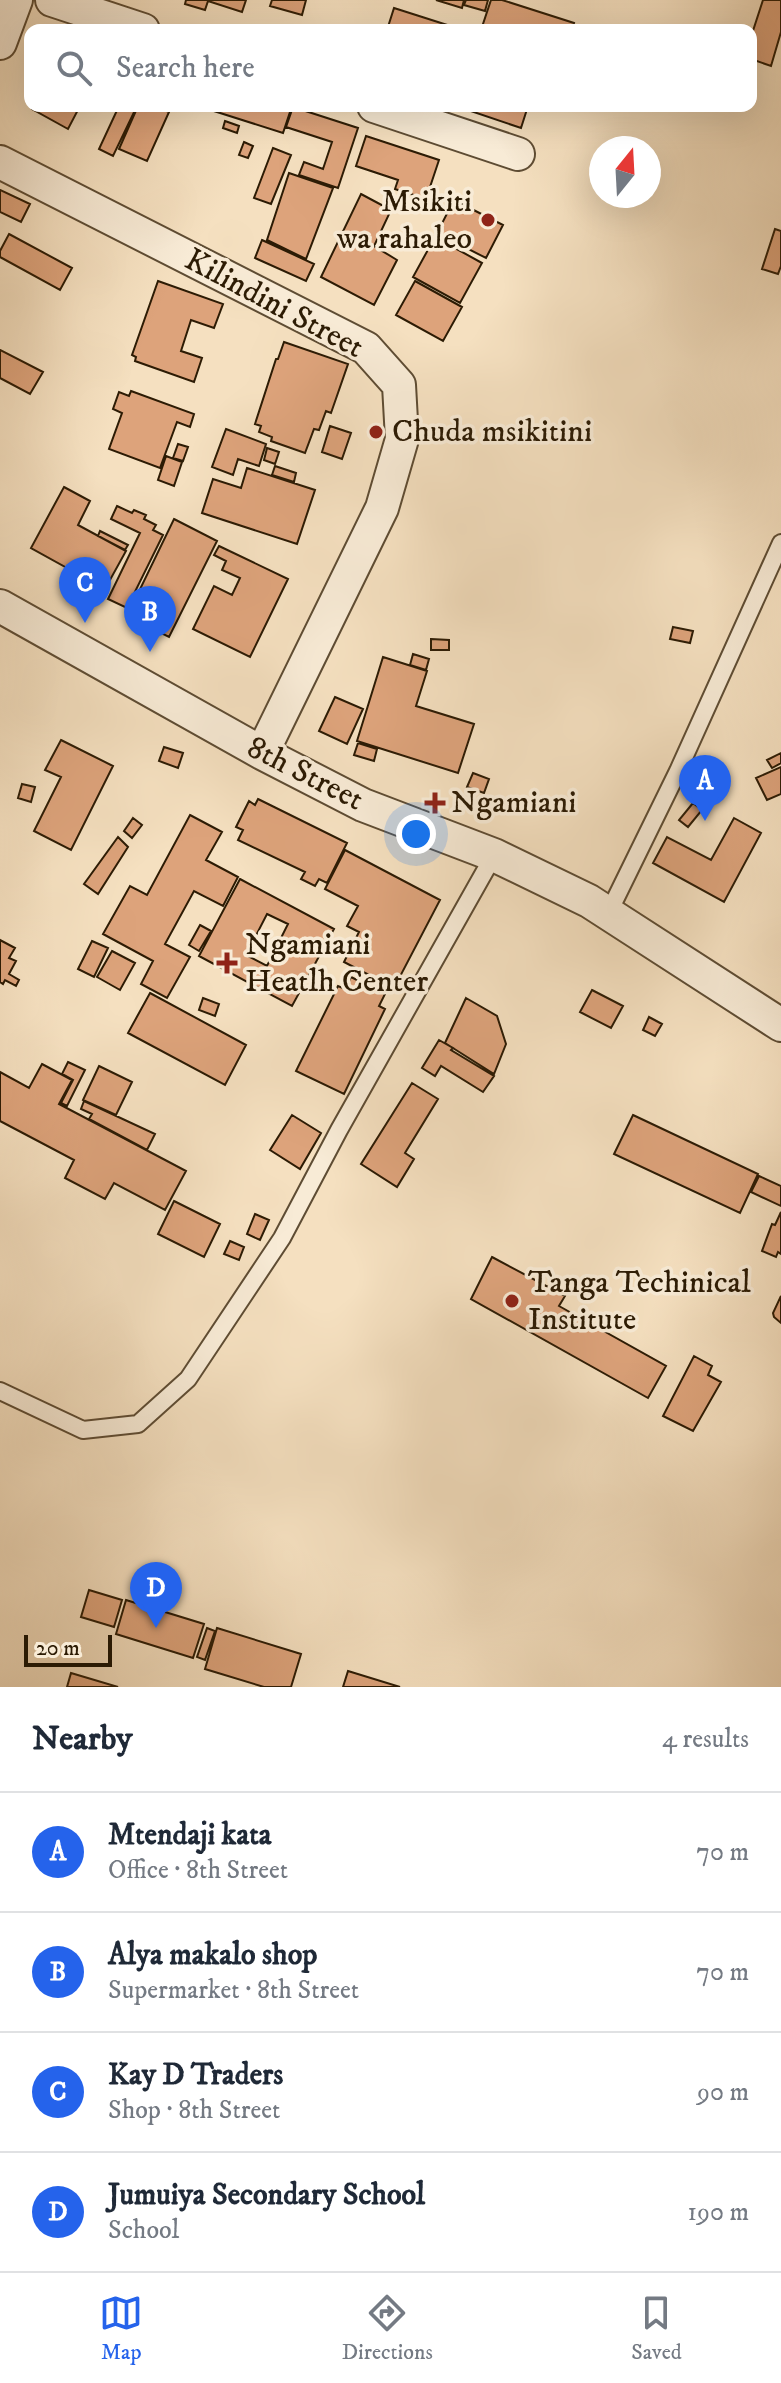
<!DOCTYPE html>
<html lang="en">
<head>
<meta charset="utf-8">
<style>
	:root { --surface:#fff; --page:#f6f6f7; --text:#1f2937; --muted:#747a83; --line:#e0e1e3; --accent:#2563eb }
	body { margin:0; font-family:"IM FELL DW Pica",serif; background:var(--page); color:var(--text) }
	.compass { position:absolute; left:589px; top:136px; width:72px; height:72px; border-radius:50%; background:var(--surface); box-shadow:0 8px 32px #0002; rotate:18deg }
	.scale { position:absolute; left:24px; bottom:20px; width:88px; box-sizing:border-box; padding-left:8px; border:4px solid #2c1b04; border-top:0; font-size:22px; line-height:28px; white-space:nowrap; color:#2c1b04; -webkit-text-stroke:6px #f8ebd6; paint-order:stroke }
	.you { position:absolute; left:416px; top:834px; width:28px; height:28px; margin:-20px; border:6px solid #fff; border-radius:50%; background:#1a73e8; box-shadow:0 0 0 12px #1a73e833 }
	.badge { display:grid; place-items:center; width:52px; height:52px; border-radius:50%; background:var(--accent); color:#fff; font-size:26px; font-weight:700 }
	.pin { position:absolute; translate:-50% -66px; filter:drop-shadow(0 2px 4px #0008) }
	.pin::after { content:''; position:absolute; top:42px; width:28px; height:24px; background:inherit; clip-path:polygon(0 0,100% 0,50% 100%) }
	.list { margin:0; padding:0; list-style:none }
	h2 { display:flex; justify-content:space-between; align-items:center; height:104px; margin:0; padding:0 32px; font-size:34px }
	h2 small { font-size:26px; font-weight:400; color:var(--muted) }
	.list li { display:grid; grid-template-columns:52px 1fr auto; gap:24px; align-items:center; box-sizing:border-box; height:120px; padding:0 32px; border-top:2px solid var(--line) }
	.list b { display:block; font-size:30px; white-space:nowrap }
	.list p { margin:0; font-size:26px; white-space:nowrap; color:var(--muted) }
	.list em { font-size:26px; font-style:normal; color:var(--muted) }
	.icon { flex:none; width:44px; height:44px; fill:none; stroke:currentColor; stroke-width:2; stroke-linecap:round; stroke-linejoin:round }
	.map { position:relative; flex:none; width:781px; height:1687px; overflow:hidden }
	.search { position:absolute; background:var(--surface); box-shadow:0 8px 32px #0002; left:24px; right:24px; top:24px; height:88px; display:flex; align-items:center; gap:20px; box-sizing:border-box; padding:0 28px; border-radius:16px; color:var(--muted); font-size:30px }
	.sheet { height:584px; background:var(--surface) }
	nav { display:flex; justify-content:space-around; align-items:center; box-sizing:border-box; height:112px; border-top:2px solid var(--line); background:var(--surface); font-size:22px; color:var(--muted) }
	nav a { display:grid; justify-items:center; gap:4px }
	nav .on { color:var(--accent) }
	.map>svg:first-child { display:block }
</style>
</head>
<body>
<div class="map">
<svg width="781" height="1687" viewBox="0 0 781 1687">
	<rect width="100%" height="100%" fill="#f5e0c0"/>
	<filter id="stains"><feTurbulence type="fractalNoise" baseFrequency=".0025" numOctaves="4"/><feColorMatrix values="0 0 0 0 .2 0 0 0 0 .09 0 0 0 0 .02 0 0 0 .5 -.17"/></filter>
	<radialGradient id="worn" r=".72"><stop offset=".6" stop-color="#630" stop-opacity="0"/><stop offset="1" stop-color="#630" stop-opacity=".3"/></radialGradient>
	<path fill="#dda37b" stroke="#2c1b04" stroke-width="2" fill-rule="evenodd" d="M186 0H246L242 12 208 1 205 10 185 4Z
		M272 0H306L302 15 270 6Z
		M436 0H464L462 8Z
		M466 0H488L485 11 464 5Z
		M491 0H502L574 23 572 30H481Z
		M763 0H781V32L771 66 751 59V37Z
		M394 8 463 30H387Z
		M33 106H80L68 129 32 109Z
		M119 106H137L113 156 99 149Z
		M138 106H154L169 112 147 161 119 149Z
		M198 106H292L283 133Z
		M456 106H528L521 128Z
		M293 107 358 128 338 188 299 175 304 162 323 169 332 142 286 127Z
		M225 121 239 126 237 133 223 128Z
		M366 136 439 160 426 199 395 189 398 180 356 166Z
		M244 142 253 146 248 158 239 155Z
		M273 148 291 155 271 204 254 198Z
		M289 173 333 188 306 259 267 240Z
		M0 190 30 204 21 222 0 212Z
		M361 194 391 210 374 246 397 260 374 305 321 277Z
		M454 200 503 225 486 258 437 233Z
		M775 229 781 231V266L778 274 762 269Z
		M9 234 72 268 60 290 0 257V251Z
		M435 237 482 263 460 303 413 277Z
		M262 240 314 264 306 281 255 258Z
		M158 281 223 304 214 328 191 320 181 351 202 358 194 382 135 361 136 357 132 355Z
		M415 281 462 307 443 341 396 315Z
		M284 342 348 364 331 413 326 411 319 430 314 429 305 453 271 441 272 437 259 432 261 426 255 424 276 359H278Z
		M0 350 43 372 30 394 0 378Z
		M131 391 194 414 190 427 177 422 160 468 109 449 122 413 113 409 119 392 129 396Z
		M330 426 351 433 342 459 322 452Z
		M226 429 266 444 259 466 238 459 233 475 212 467Z
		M178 444 188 447 183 461 173 458Z
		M267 448 279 452 275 464 264 460Z
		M166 456 182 462 174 486 158 480Z
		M275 466 296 473 294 482 272 475Z
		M247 468 315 490 297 544 202 513 213 479 241 488Z
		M64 487 90 501 78 525 126 551 105 589 31 548Z
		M117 506 132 513 134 510 146 515 144 519 156 525 153 530 163 535 127 608 108 599 140 533 111 519Z
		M174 519 217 541 169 637 127 616Z
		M100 531 128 545 125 550 98 536Z
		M219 546 288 579 250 657 193 629 214 586 232 595 240 578 222 570 226 561 214 555Z
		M88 580 102 588 99 595 84 586Z
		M673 627 693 631 690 643 670 639Z
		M431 639 449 640V650H431Z
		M413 654 429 659 426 670 410 665Z
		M383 657 427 671 416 706 474 724 458 773 357 741Z
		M335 697 363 709 347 744 319 731Z
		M61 740 113 766 71 850 34 831 61 777 45 770Z
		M358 743 377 749 374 761 354 755Z
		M164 747 183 753 178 768 159 761Z
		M781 753V763L772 768 767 760Z
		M781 767V794L767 800 756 778Z
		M473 773 489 779 484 793 467 787Z
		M22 784 35 787 31 802 18 798Z
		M258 799 347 843 327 883 319 879 315 886 301 879 305 872 238 840 243 830 236 827 249 801 255 805Z
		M693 803 702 810 688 827 679 820Z
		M190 815 222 832 206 860 238 877 223 906 194 891 165 944 190 957 167 998 141 984 153 961 103 934 130 886 147 895Z
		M133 818 142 825 132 838 124 831Z
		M734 818 761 833 724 902 653 863 667 837 711 860Z
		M118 837 128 847 98 894 84 884Z
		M345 850 440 900 394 988 344 962 359 932 347 926 358 906 325 889Z
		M240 879 334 929 292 1006 199 956ZM267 914 288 924 267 966 246 955Z
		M200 925 211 931 199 951 189 945Z
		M0 940 15 948 9 958 16 961 9 974 19 980 16 986 5 980 3 984 0 982Z
		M92 941 108 948 94 977 78 969Z
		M112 951 135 963 120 990 97 977Z
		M351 977 385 994 379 1006 385 1009 344 1094 296 1071 338 986 345 989Z
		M592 990 623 1006 611 1028 580 1012Z
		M150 993 246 1045 225 1085 128 1033Z
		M203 998 219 1004 215 1016 199 1010Z
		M466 998 497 1016 506 1044 494 1074 445 1043Z
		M649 1017 662 1024 655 1036 643 1030Z
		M439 1040 453 1048 451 1050 494 1076 483 1092 441 1066 435 1076 422 1068Z
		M68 1062 85 1070 67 1106 61 1103 73 1080 62 1074Z
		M42 1064 72 1080 59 1104 186 1171 165 1210 114 1183 105 1199 65 1178 74 1160 0 1121V1072L29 1088Z
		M99 1066 132 1082 116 1115 83 1100Z
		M412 1083 438 1099 405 1153 414 1159 397 1187 361 1164Z
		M84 1101 155 1134 147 1150 89 1119 92 1114 81 1109Z
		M292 1115 321 1133 300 1169 270 1150Z
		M633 1115 758 1174 740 1213 614 1154Z
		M759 1176 781 1186V1206L751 1192Z
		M174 1201 220 1224 204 1257 158 1234Z
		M781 1212V1254L778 1252 776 1257 762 1251 772 1224 775 1225Z
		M255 1214 269 1220 260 1240 247 1234Z
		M230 1241 244 1247 239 1260 224 1254Z
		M492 1257 565 1296 559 1306 666 1366 648 1398 471 1299Z
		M781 1296V1323L774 1317 773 1313Z
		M694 1356 712 1366 708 1375 721 1382 693 1431 663 1416Z
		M89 1590 122 1600 114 1627 81 1617Z
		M126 1600 204 1624 193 1658 116 1634Z
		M207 1628 215 1631 205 1660 197 1657Z
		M217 1628 301 1654 291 1687H264L205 1669Z
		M348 1671 400 1687H343Z
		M71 1673 118 1687H67Z"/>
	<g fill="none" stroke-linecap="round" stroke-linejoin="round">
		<g stroke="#5e4c33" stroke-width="20">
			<path id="service" d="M608 914 678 771 781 543
				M0 1391 83 1430 138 1424 188 1379 282 1238 339 1130 494 855"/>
		</g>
		<g stroke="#5e4c33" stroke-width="36">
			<path id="minor" d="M52 0 143 30
				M0 43 16 0
				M374 106 518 154
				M0 162 366 348 399 385 402 439 382 508 262 753
				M0 606 262 753 363 805 494 855 589 901 781 1025"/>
		</g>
		<use href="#service" stroke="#f8ebd6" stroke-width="16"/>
		<use href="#minor" stroke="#f8ebd6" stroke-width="32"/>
	</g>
	<g fill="#8f2418" stroke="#f8ebd6" stroke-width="3">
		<circle cx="488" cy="220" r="8"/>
		<circle cx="376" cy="432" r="8"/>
		<path d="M431 791h8v8h8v8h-8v8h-8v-8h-8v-8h8z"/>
		<path d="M223 951h8v8h8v8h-8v8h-8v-8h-8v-8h8z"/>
		<circle cx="512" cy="1301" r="8"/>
	</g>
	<g text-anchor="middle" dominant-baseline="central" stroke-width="7" stroke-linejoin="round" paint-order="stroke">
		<g font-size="32" fill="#2c1b04" stroke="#f8ebd6" text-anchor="start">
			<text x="472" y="202" text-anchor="end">Msikiti<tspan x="472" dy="37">wa rahaleo</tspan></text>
			<text x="392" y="432">Chuda msikitini</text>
			<text x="451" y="803">Ngamiani</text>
			<text x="245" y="945">Ngamiani<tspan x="245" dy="37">Heatlh Center</tspan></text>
			<text x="528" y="1283">Tanga Techinical<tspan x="528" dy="37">Institute</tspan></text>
		</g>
		<g font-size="32" fill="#2c1b04" stroke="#f8ebd6">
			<text transform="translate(274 304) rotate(28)">Kilindini Street</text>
			<text transform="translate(305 774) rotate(27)">8th Street</text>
		</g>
	</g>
	<rect width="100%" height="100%" filter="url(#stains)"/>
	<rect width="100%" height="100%" fill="url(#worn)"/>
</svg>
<svg class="compass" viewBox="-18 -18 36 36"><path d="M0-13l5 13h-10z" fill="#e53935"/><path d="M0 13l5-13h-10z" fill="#747a83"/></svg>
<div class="scale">20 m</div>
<div class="you"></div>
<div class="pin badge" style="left:705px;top:821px">A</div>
<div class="pin badge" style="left:150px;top:652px">B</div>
<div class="pin badge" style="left:85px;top:623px">C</div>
<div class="pin badge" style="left:156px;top:1628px">D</div>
<div class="search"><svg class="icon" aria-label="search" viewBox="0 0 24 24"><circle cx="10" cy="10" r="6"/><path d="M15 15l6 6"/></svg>Search here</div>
</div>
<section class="sheet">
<h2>Nearby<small>4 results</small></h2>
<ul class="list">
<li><span class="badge">A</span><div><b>Mtendaji kata</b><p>Office · 8th Street</p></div><em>70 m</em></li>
<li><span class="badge">B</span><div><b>Alya makalo shop</b><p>Supermarket · 8th Street</p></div><em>70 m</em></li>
<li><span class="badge">C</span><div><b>Kay D Traders</b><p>Shop · 8th Street</p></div><em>90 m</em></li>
<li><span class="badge">D</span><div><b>Jumuiya Secondary School</b><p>School</p></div><em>190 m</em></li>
</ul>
</section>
<nav>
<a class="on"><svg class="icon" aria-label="map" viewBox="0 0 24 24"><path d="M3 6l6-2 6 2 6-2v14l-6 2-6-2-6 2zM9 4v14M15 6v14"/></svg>Map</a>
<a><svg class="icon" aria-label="directions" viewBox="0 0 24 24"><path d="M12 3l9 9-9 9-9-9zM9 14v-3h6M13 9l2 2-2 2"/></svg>Directions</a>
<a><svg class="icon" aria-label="saved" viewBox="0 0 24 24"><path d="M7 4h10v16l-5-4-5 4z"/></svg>Saved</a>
</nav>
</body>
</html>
